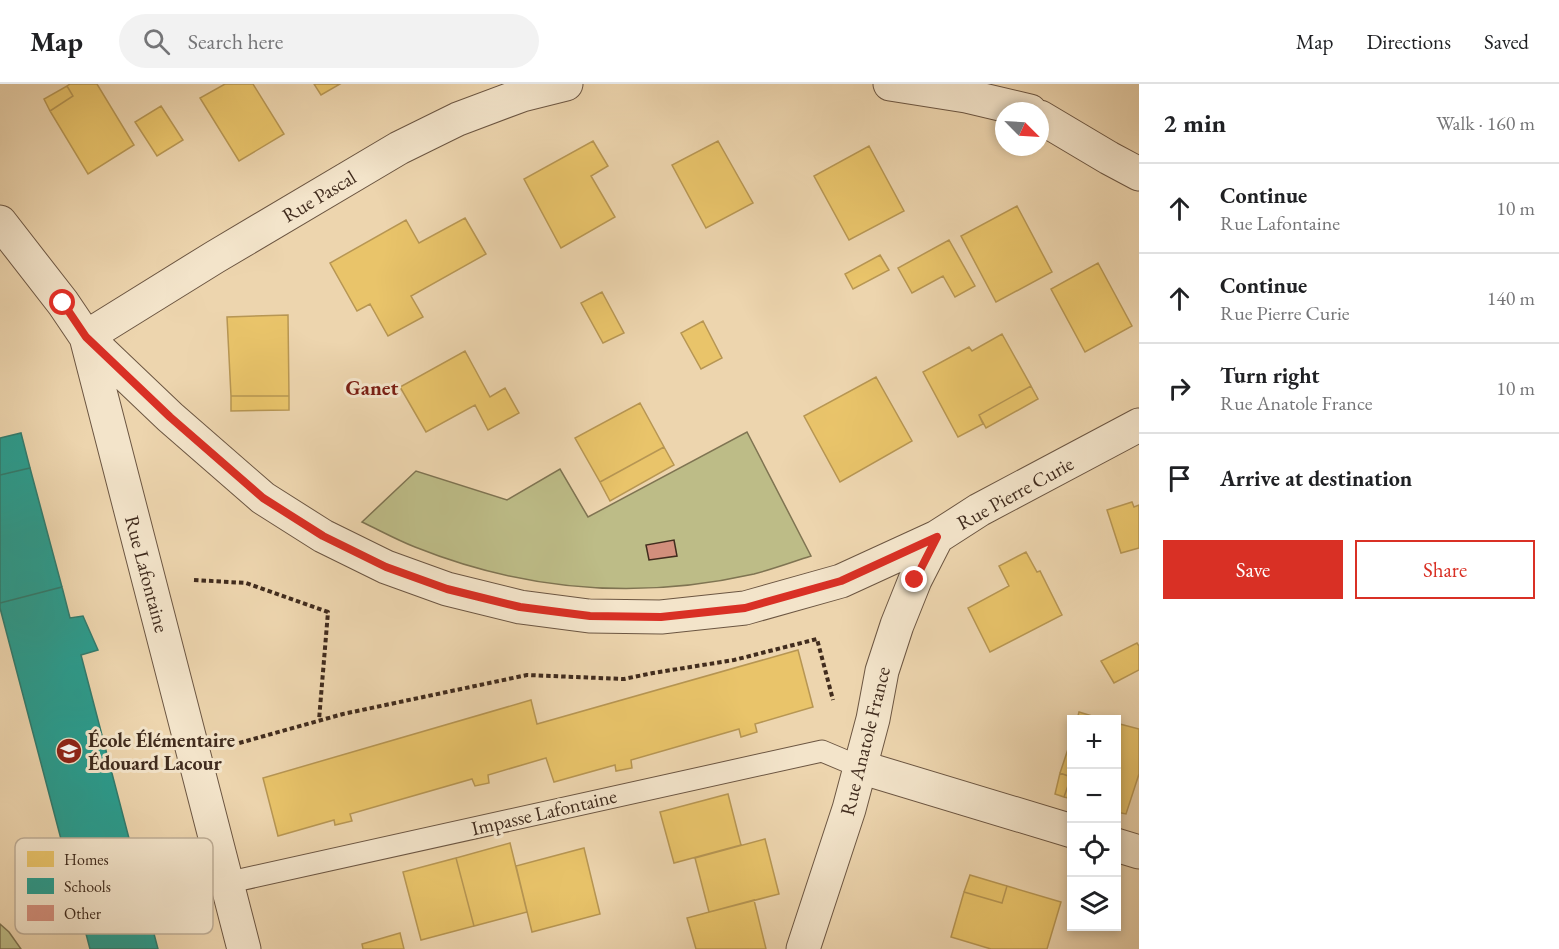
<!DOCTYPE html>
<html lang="en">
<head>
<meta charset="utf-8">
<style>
	:root { --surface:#fff; --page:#f2f2f2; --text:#202124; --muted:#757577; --line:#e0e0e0; --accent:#d93025 }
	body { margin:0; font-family:"EB Garamond",serif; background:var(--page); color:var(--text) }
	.controls { position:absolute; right:18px; bottom:18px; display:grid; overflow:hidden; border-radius:0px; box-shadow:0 3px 9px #0003 }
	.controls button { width:54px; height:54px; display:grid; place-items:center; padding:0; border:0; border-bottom:2px solid var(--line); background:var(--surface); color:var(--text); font:30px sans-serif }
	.compass { position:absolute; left:995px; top:18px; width:54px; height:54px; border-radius:50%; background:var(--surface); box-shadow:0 3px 9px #0003; rotate:114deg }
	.stop { position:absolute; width:18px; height:18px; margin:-14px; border:4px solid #d93025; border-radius:50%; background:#fff }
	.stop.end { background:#d93025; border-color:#fff; box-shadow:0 2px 6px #0008 }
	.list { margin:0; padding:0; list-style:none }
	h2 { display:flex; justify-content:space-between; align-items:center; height:78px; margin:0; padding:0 24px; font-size:26px }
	h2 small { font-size:20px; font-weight:400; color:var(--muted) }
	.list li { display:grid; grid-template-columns:39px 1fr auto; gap:18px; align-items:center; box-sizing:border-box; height:90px; padding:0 24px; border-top:2px solid var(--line) }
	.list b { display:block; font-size:22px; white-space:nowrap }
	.list p { margin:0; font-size:20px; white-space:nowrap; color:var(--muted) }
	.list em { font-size:20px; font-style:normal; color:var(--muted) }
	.actions { display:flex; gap:12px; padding:18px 24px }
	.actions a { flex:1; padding:14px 0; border:2px solid var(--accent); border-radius:0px; text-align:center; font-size:21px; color:var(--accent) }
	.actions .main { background:var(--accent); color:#fff }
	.icon { flex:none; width:33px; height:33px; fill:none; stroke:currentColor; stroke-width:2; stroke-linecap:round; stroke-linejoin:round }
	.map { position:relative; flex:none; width:1139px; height:865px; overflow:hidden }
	header { display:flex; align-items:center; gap:36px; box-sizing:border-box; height:84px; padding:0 30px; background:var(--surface); border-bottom:2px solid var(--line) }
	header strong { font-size:28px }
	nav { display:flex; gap:33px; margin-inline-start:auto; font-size:21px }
	.search { width:420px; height:54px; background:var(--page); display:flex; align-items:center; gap:15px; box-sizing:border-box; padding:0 21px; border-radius:33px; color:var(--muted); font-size:22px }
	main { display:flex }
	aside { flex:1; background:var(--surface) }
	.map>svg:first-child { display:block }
</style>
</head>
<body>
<header>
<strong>Map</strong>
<div class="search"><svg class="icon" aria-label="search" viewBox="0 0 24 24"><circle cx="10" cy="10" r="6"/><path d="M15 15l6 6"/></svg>Search here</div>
<nav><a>Map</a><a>Directions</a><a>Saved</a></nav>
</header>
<main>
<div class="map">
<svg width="1139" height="865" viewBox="0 0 1139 865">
	<rect width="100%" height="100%" fill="#edd5ae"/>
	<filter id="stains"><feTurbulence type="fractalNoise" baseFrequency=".00333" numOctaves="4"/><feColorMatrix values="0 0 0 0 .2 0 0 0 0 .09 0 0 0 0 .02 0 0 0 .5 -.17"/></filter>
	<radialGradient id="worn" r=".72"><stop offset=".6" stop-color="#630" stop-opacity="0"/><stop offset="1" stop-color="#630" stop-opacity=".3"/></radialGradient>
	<path fill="#bdbc87" stroke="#7f7452" stroke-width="1.5" d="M747 348 811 472C792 478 773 485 754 490 639 516 525 507 415 463 397 456 379 446 362 438L416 387 507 416 560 385 588 433Z
		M0 840 9 848 21 865H0Z"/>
	<path fill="#e9c46a" stroke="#b79653" stroke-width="1.5" d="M70 0H97L134 61 88 90 50 27 73 12 67 2Z
		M225 0H253L284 50 239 77 200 14Z
		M314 0H340L321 11Z
		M67 2 73 12 50 27 44 15Z
		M161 22 183 56 157 72 135 38Z
		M593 57 608 82 591 92 615 133 561 164 524 95Z
		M718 57 753 119 706 144 672 81Z
		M869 62 904 127 849 156 814 92Z
		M1017 122 1052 188 996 218 961 152Z
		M465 134 486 170 411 212 423 233 388 252 370 220 357 227 330 179 406 136 419 159Z
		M949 156 975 202 955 213 943 192 912 209 898 184Z
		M880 171 889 186 853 205 845 190Z
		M1098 179 1132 242 1085 268 1051 205Z
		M602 208 624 249 603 259 581 219Z
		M288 231 289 312H231L227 233Z
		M703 237 722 274 701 285 681 249Z
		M1002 250 1031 302 979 331 983 340 958 353 923 288 969 263 972 267Z
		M465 267 490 313 505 304 519 329 488 346 475 321 426 348 400 303Z
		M876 293 912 357 840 398 804 332Z
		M1031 302 1038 315 986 344 979 331Z
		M231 312H289V326L231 327Z
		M640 319 664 363 600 398 575 354Z
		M664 363 674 381 610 417 600 398Z
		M1132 418 1134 423 1139 421V464L1121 469 1107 426Z
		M1026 468 1037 488 1040 487 1062 531 990 568 968 524 1009 502 999 482Z
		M1137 559 1139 562V586L1114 599 1101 577Z
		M798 566 813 623 755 640 757 648 741 653 739 645 631 676 632 684 616 687 615 681 554 698 546 674 488 691 489 699 475 702 472 695 350 730 352 737 335 741 334 736 278 752 263 694 531 616 537 640Z
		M1079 628 1105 636H1077Z
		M1116 639 1139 645V690L1126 730 1116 728Z
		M1072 653V715L1064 713 1071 693 1060 689Z
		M1060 689 1071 693 1064 713 1055 710Z
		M728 710 741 761 674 779 660 728Z
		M765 755 779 810 709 828 695 774Z
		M510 759 527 828 474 842 456 774Z
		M584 764 600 830 532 848 516 782Z
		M456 774 474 842 421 856 403 788Z
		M970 791 1007 802 1002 819 964 808Z
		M1007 802 1061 818 1047 865H991L951 853 964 808 1002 819Z
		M754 816 766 865H696L687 834Z
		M400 849 404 865H363L362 860Z"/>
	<path fill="#2a9d8f" stroke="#317b6d" stroke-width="1.5" d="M21 349 30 384 0 391V354Z
		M30 384 62 503 0 519V391Z
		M62 503 70 534 83 532 98 566 81 571 158 865H90L0 524V519Z"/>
	<path fill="#d28f7c" stroke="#412c1e" stroke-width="1.5" d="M674 456 677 472 649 476 646 461Z"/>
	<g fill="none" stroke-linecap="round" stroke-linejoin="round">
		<g stroke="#6c5642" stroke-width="23">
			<path id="lane" d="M226 799 822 667 860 683"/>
		</g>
		<g stroke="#6c5642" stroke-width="35">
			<path id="street" d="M890 0 966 12 1030 27
				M1040 33 1109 74 1139 90
				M0 138 63 219 86 253 244 865
				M86 253 170 333 263 414 323 452 386 483 447 505 520 523 589 532 661 533 745 524 841 497 937 453 979 426 1139 341
				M86 253 215 173 399 64 458 35 522 11 566 0
				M860 683 1072 747
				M1116 761 1139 768
				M803 865 849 725 873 635 882 587 897 541 915 496 937 453"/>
		</g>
		<path stroke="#412c1e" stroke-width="4" stroke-dasharray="4.5 3" stroke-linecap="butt" d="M194 496 246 499 328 528 319 636
			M232 661 343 630 527 591 624 595 653 589 734 576 817 555 833 616"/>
		<use href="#lane" stroke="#f3e4ca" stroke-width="21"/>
		<use href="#street" stroke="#f3e4ca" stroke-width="33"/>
	</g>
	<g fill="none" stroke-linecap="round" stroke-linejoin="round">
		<path stroke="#d93025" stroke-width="8" d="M63 219 86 253 170 333 263 414 323 452 386 483 447 505 520 523 590 532 661 533 745 524 841 497 937 453 915 496"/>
	</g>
	<defs>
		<g id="school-disc" transform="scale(1.35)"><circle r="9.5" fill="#8f2418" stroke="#f3e4ca"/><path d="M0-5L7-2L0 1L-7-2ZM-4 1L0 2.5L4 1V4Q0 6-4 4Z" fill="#fff"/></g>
	</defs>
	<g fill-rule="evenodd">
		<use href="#school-disc" x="69" y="667"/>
	</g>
	<g text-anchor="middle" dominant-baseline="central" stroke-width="6" stroke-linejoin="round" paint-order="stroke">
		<g font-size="20" fill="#412c1e" stroke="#f3e4ca">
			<text transform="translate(319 112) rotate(-31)">Rue Pascal</text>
			<text transform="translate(1015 409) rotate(-29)">Rue Pierre Curie</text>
			<text transform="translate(147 490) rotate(75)">Rue Lafontaine</text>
			<text transform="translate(865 657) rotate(-76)">Rue Anatole France</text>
			<text transform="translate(544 728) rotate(-13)">Impasse Lafontaine</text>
		</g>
		<g font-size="20" font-weight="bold" fill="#412c1e" stroke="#f3e4ca" text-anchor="start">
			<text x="88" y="656">École Élémentaire<tspan x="88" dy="23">Édouard Lacour</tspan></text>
		</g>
		<g font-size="21" font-weight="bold" fill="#7a1f14" stroke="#f3e4ca">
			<text x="372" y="303">Ganet</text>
		</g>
	</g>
	<rect x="15" y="754" width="198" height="96" rx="9" fill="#f3e4ca" stroke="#bead96" stroke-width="1.5"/>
	<rect x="27" y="767" width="27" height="16" fill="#e9c46a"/>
	<rect x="27" y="794" width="27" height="16" fill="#2a9d8f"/>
	<rect x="27" y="821" width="27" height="16" fill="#d28f7c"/>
	<g font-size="16" fill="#412c1e">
		<text x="64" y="781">Homes</text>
		<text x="64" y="808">Schools</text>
		<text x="64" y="835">Other</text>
	</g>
	<rect width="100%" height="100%" filter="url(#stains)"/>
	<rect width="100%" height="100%" fill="url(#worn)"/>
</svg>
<div class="controls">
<button>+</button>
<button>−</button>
<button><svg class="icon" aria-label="locate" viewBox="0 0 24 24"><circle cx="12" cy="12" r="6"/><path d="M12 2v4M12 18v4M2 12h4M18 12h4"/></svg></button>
<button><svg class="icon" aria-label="layers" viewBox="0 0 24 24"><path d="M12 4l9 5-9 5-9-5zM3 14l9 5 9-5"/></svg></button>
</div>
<svg class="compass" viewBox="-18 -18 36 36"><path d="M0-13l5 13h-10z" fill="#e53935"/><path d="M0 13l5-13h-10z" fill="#757577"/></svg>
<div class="stop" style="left:63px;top:219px"></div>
<div class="stop end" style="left:915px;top:496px"></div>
</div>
<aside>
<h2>2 min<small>Walk · 160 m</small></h2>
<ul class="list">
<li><svg class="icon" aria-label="ahead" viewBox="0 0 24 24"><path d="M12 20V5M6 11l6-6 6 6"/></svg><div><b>Continue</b><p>Rue Lafontaine</p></div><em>10 m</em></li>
<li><svg class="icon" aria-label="ahead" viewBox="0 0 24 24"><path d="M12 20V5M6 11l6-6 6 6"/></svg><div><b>Continue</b><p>Rue Pierre Curie</p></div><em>140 m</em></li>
<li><svg class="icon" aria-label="right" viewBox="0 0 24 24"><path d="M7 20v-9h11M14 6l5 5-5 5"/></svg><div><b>Turn right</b><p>Rue Anatole France</p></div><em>10 m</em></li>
<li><svg class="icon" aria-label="arrive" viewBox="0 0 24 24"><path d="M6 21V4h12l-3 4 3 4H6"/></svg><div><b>Arrive at destination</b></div></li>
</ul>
<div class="actions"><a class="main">Save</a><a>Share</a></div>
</aside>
</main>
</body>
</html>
